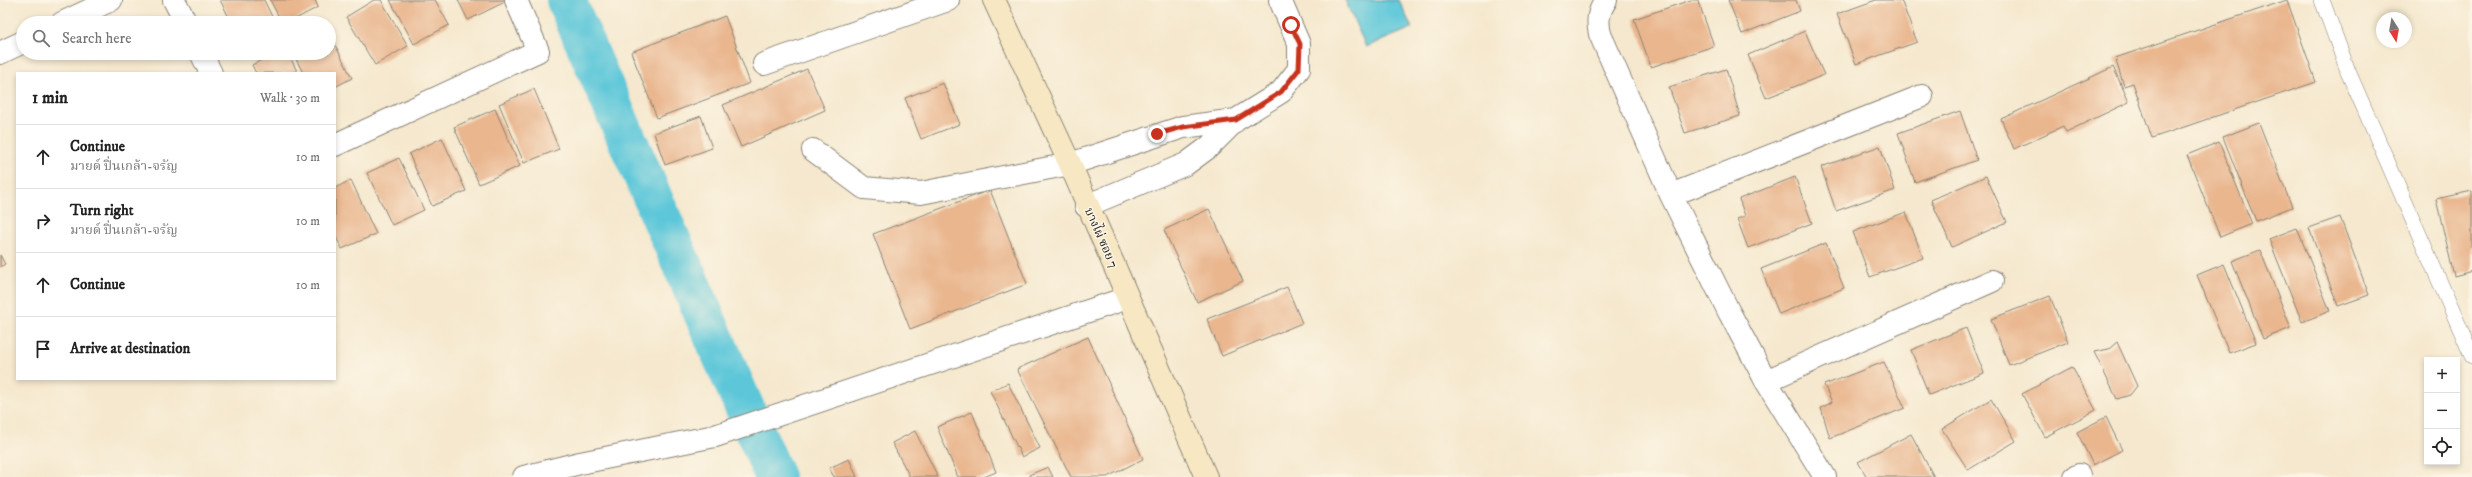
<!DOCTYPE html>
<html lang="en">
<head>
<meta charset="utf-8">
<style>
	:root { --surface:#fff; --page:#f2f2f2; --text:#222; --muted:#767676; --line:#e0e0e0 }
	body { margin:0; font-family:"IM FELL DW Pica","Noto Serif Thai",serif; background:var(--page); color:var(--text) }
	.controls { position:absolute; right:12px; bottom:12px; display:grid; overflow:hidden; border-radius:0px; box-shadow:0 2px 6px #0003 }
	.controls button { width:36px; height:36px; display:grid; place-items:center; padding:0; border:0; border-bottom:1px solid var(--line); background:var(--surface); color:var(--text); font:20px sans-serif }
	.compass { position:absolute; left:2376px; top:12px; width:36px; height:36px; border-radius:50%; background:var(--surface); box-shadow:0 2px 6px #0003; rotate:169deg }
	.stop { position:absolute; width:12px; height:12px; margin:-9px; border:3px solid #c8321e; border-radius:50%; background:#fff }
	.stop.end { background:#c8321e; border-color:#fff; box-shadow:0 1px 4px #0008 }
	.list { margin:0; padding:0; list-style:none }
	h2 { display:flex; justify-content:space-between; align-items:center; height:52px; margin:0; padding:0 16px; font-size:17px }
	h2 small { font-size:13px; font-weight:400; color:var(--muted) }
	.list li { display:grid; grid-template-columns:26px 1fr auto; gap:12px; align-items:center; box-sizing:border-box; height:64px; padding:0 16px; border-top:1px solid var(--line) }
	.list b { display:block; font-size:15px; white-space:nowrap }
	.list p { margin:0; font-size:13px; white-space:nowrap; color:var(--muted) }
	.list em { font-size:13px; font-style:normal; color:var(--muted) }
	.icon { flex:none; width:22px; height:22px; fill:none; stroke:currentColor; stroke-width:2; stroke-linecap:round; stroke-linejoin:round }
	.map { position:relative; flex:none; width:2472px; height:477px; overflow:hidden }
	.search { position:absolute; background:var(--surface); box-shadow:0 2px 6px #0003; left:16px; top:16px; width:320px; height:44px; display:flex; align-items:center; gap:10px; box-sizing:border-box; padding:0 14px; border-radius:22px; color:var(--muted); font-size:15px }
	.panel { position:absolute; background:var(--surface); box-shadow:0 2px 6px #0003; left:16px; top:72px; width:320px; height:308px; border-radius:0px }
	.map>svg:first-child { display:block }
</style>
</head>
<body>
<div class="map">
<svg width="2472" height="477" viewBox="0 0 2472 477">
	<rect width="100%" height="100%" fill="#fcf5e5"/>
	<filter id="ink" filterUnits="userSpaceOnUse"><feTurbulence type="fractalNoise" baseFrequency=".025" numOctaves="2"/><feDisplacementMap in="SourceGraphic" scale="8" xChannelSelector="R" yChannelSelector="G"/><feConvolveMatrix kernelMatrix="1 2 1 2 8 2 1 2 1" color-interpolation-filters="sRGB"/></filter>
	<filter id="wash" filterUnits="userSpaceOnUse"><feTurbulence type="fractalNoise" baseFrequency=".012" numOctaves="4" result="noise"/><feDisplacementMap in="SourceGraphic" scale="16" xChannelSelector="R" yChannelSelector="G"/><feGaussianBlur stdDeviation="0.9" result="paint"/><feColorMatrix in="noise" values="0 0 0 0 0 0 0 0 0 0 0 0 0 0 0 0 0 1.4 0 .05"/><feComposite in="paint" operator="in"/></filter>
	<g filter="url(#wash)">
		<rect width="100%" height="100%" fill="#f5e8ce"/>
		<path fill="#5dc7d9" stroke="#3c727a" d="M1345 0H1399L1412 28 1366 47Z"/>
		<g fill="none" stroke-linecap="round" stroke-linejoin="round">
			<path stroke="#5dc7d9" stroke-width="40" d="M566 0 775 477"/>
		</g>
		<g id="blocks">
			<path fill="#e9b68e" d="M220 0H264L275 23H232Z
				M270 0H315L318 7 288 23H282Z
				M374 0H381L408 46 375 65 346 17Z
				M390 0H435L449 25 414 44Z
				M458 0H509L468 20Z
				M1691 0H1698L1714 46 1651 67 1634 19Z
				M1728 0H1796L1800 11 1742 34Z
				M1876 0H1901L1917 42 1856 64 1837 14Z
				M2287 0 2316 82 2152 138 2133 83 2124 86 2115 58Z
				M725 16 750 83 657 118 631 52Z
				M1805 31 1824 75 1766 98 1748 55Z
				M329 33 352 78 335 87V73H303L293 53H329Z
				M275 53H288L298 73H256L252 65Z
				M2113 67 2129 102 2066 132 2063 126 2014 149 2001 119Z
				M807 69 825 110 741 147 723 105Z
				M1726 69 1740 116 1685 133 1669 87Z
				M943 83 960 124 921 139 905 98Z
				M534 89 559 149 524 163 499 104Z
				M495 109 520 166 479 184 454 127Z
				M1960 111 1977 160 1915 182 1898 133Z
				M701 116 712 148 665 165 654 133Z
				M2259 123 2292 207 2256 221 2223 137Z
				M442 138 466 191 432 206 409 154Z
				M2219 142 2252 224 2220 237 2187 155Z
				M1880 146 1895 190 1836 211 1821 167Z
				M399 158 424 210 392 225 367 173Z
				M1986 176 2007 222 1952 247 1931 200Z
				M1795 177 1812 223 1748 248 1737 219 1745 216 1739 199Z
				M351 180 376 234 342 249 335 235V188Z
				M990 190 1027 284 910 329 873 234Z
				M2472 191V271L2454 276 2436 199Z
				M1209 209 1243 281 1197 302 1164 230Z
				M1906 212 1923 258 1870 277 1853 232Z
				M2340 217 2369 295 2338 306 2309 228Z
				M2297 228 2330 311 2302 322 2269 239Z
				M1826 243 1844 288 1779 314 1761 269Z
				M2260 250 2291 328 2263 339 2232 261Z
				M0 255 5 264 0 267Z
				M2224 264 2256 343 2229 353 2197 275Z
				M1287 287 1302 323 1222 356 1207 319Z
				M2050 296 2068 342 2009 365 1991 319Z
				M1966 328 1984 373 1929 395 1911 350Z
				M1088 337 1143 459 1107 477H1071L1017 369Z
				M2117 342 2137 386 2130 395 2117 399 2094 352 2109 349Z
				M1884 362 1905 408 1830 438 1821 408 1832 402 1824 385Z
				M2072 367 2096 410 2045 437 2022 394Z
				M1008 383 1040 448 1022 457 990 391Z
				M1991 399 2016 441 1968 470 1942 429Z
				M972 412 996 472 984 477H958L937 427Z
				M2106 417 2122 450 2093 465 2077 432Z
				M915 431 938 477H910L892 443Z
				M1911 434 1934 477H1867L1858 462Z
				M849 459 857 477H834L829 468Z
				M1048 467 1053 477H1030L1029 475Z"/>
		</g>
	</g>
	<g filter="url(#ink)">
		<use href="#blocks" fill-opacity="0" stroke="#888275" stroke-width="1"/>
		<g fill="none" stroke-linecap="round" stroke-linejoin="round">
			<g stroke="#888275" stroke-width="16">
				<path id="lane" d="M2322 0 2348 71 2472 356"/>
			</g>
			<g stroke="#888275" stroke-width="24">
				<path id="street" d="M174 0 186 23
					M1606 0C1598 12 1597 21 1600 34L1671 195 1729 312 1766 381 1825 477
					M62 23 111 0
					M0 53 23 42
					M201 53 211 73
					M764 64 948 0
					M335 145 538 51 516 0
					M813 150 864 188 921 193 1070 164 1183 127 1236 120
					M1671 195 1922 96
					M1086 206 1186 164 1209 147 1236 120 1281 92 1299 69V44L1280 0
					M1766 381 1992 281
					M524 477 580 463 715 436 1127 298
					M2075 477 2079 475"/>
			</g>
			<g stroke="#888275" stroke-width="24">
				<path id="secondary" d="M994 0 1070 164 1206 477"/>
			</g>
			<use href="#lane" stroke="#fff" stroke-width="15"/>
			<use href="#street" stroke="#fff" stroke-width="22"/>
			<use href="#secondary" stroke="#f7e8c3" stroke-width="22"/>
		</g>
	</g>
	<g fill="none" stroke-linecap="round" stroke-linejoin="round" filter="url(#ink)">
		<path stroke="#c8321e" stroke-width="5" d="M1157 134 1183 127 1236 120 1281 92 1299 69 1300 44 1291 25"/>
	</g>
	<g text-anchor="middle" dominant-baseline="central" stroke-width="3" stroke-linejoin="round" paint-order="stroke">
		<g font-size="12" fill="#1c1c1c" stroke="#fcf5e5">
			<text transform="translate(1101 238) rotate(66)">บางไผ่ ซอย 7</text>
		</g>
	</g>
</svg>
<div class="controls">
<button>+</button>
<button>−</button>
<button><svg class="icon" aria-label="locate" viewBox="0 0 24 24"><circle cx="12" cy="12" r="6"/><path d="M12 2v4M12 18v4M2 12h4M18 12h4"/></svg></button>
</div>
<svg class="compass" viewBox="-18 -18 36 36"><path d="M0-13l5 13h-10z" fill="#e53935"/><path d="M0 13l5-13h-10z" fill="#767676"/></svg>
<div class="stop" style="left:1291px;top:25px"></div>
<div class="stop end" style="left:1157px;top:134px"></div>
<div class="search"><svg class="icon" aria-label="search" viewBox="0 0 24 24"><circle cx="10" cy="10" r="6"/><path d="M15 15l6 6"/></svg>Search here</div>
<section class="panel">
<h2>1 min<small>Walk · 30 m</small></h2>
<ul class="list">
<li><svg class="icon" aria-label="ahead" viewBox="0 0 24 24"><path d="M12 20V5M6 11l6-6 6 6"/></svg><div><b>Continue</b><p>มายด์ ปิ่นเกล้า-จรัญ</p></div><em>10 m</em></li>
<li><svg class="icon" aria-label="right" viewBox="0 0 24 24"><path d="M7 20v-9h11M14 6l5 5-5 5"/></svg><div><b>Turn right</b><p>มายด์ ปิ่นเกล้า-จรัญ</p></div><em>10 m</em></li>
<li><svg class="icon" aria-label="ahead" viewBox="0 0 24 24"><path d="M12 20V5M6 11l6-6 6 6"/></svg><div><b>Continue</b></div><em>10 m</em></li>
<li><svg class="icon" aria-label="arrive" viewBox="0 0 24 24"><path d="M6 21V4h12l-3 4 3 4H6"/></svg><div><b>Arrive at destination</b></div></li>
</ul>
</section>
</div>
</body>
</html>
